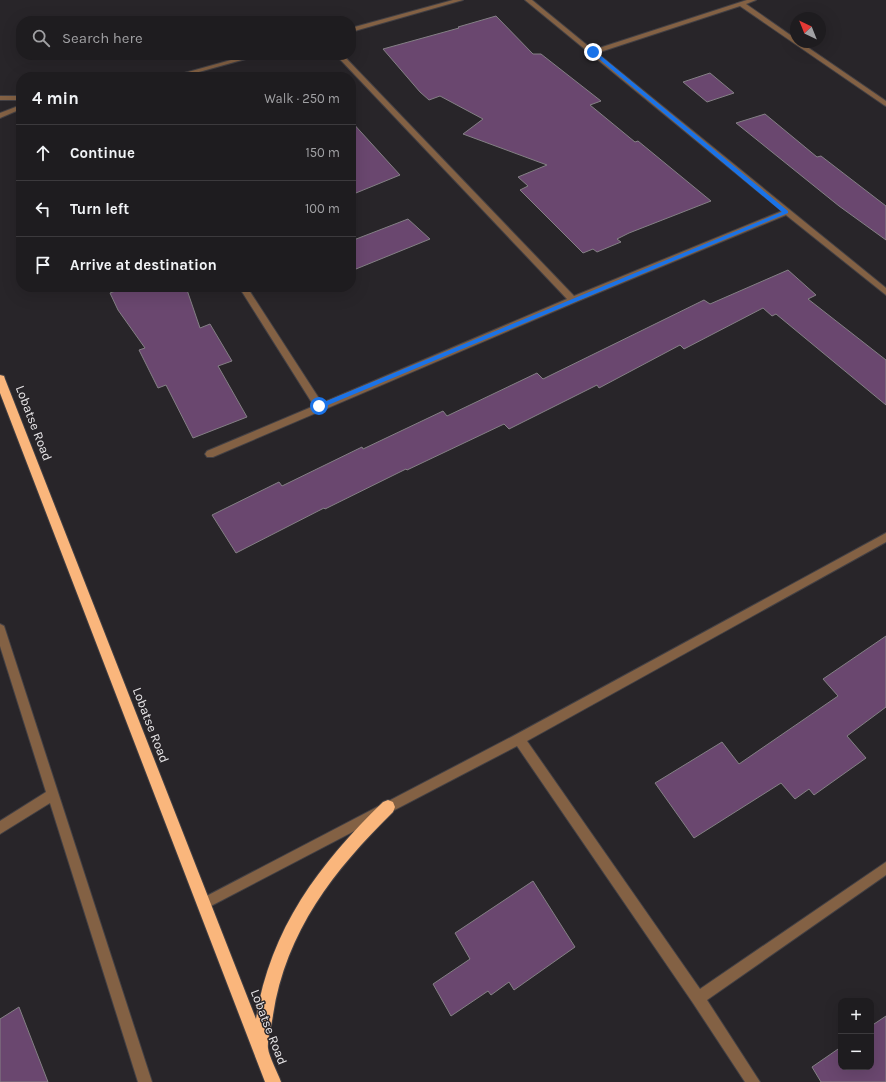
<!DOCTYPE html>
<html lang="en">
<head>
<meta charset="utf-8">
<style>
	:root { --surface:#1e1c1f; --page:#262528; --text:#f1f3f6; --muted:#a1a1a4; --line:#3c3a3d }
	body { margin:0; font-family:Karla,sans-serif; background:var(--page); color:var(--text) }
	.controls { position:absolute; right:12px; bottom:12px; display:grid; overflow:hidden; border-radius:8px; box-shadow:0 4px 16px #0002 }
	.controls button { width:36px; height:36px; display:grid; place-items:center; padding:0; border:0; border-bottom:1px solid var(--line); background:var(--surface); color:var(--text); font:20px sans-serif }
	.compass { position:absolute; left:790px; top:12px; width:36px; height:36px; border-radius:50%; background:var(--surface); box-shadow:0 4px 16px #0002; rotate:317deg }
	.stop { position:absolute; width:12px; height:12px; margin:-9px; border:3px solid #1a73e8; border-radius:50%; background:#fff }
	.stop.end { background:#1a73e8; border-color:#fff; box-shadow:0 1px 4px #0008 }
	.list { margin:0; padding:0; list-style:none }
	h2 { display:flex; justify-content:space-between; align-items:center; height:52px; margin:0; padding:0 16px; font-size:17px }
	h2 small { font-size:13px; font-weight:400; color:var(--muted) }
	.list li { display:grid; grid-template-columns:26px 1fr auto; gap:12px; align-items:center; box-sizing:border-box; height:56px; padding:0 16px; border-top:1px solid var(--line) }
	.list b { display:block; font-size:15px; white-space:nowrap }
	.list em { font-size:13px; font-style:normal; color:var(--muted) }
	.icon { flex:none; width:22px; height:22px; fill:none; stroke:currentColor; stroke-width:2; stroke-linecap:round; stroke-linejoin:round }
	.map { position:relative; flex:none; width:886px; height:1082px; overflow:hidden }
	.search { position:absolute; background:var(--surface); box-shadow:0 4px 16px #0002; left:16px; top:16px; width:340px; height:44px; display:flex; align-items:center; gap:10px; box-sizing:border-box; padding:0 14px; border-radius:16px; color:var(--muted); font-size:15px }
	.panel { position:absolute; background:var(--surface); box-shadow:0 4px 16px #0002; left:16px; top:72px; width:340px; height:220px; border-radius:16px }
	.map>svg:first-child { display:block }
</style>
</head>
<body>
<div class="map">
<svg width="886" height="1082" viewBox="0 0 886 1082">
	<rect width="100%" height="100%" fill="#282529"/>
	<path fill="#6a476f" stroke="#848085" d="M496 16 533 54H541L601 101 590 105 635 142 638 141 711 201 629 233 617 239 621 242 597 252 593 249 583 253 520 190 528 186 518 177 547 165 463 134 483 119 440 96 429 100 420 92 383 49 459 28 458 27Z
		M710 73 734 93 707 102 683 82Z
		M765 114 817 157 821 156 886 206V240L839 206 736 123Z
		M351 121 400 175 351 195Z
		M408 219 430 239 351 271V241Z
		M788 270 816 295 808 299 886 360V405L776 314 772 316 763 308 684 349 680 345 599 388 597 385 509 429 504 424 407 470 406 469 325 509 324 508 236 553 212 515 279 482 282 486 362 447 363 449 443 411 447 416 537 373 543 379 704 300 710 304Z
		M126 287H186L200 328 210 324 232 361 218 366 247 417 193 438 166 385 158 388 139 350 145 348 118 310 110 293Z
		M886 636V707L847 736 866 758 814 795 809 789 795 799 781 783 694 838 655 783 722 742 739 764 838 696 823 679Z
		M533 881 575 947 514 990 509 982 491 995 488 991 451 1016 433 984 470 959 455 933Z
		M19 1007 48 1082H0V1019Z
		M886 1016V1082H821L812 1067 841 1047V1067H871V1026Z"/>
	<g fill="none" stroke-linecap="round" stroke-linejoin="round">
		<g stroke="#434044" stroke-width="2">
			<path id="street" d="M453 0H463L351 32V28Z
				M525 0H532L593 50 747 0H756L746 4 796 39V42H800L886 101V106L884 105 740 6 597 53 886 288V295L786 215 576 302 213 457H207L205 454 207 451 314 406 239 287H247L322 403 567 299 336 55H343L574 296 782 211Z
				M249 55H260L181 77H170Z
				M0 96H21V100H0Z
				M21 105V109L0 118V113Z
				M886 533V542L527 741 700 989 886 862V875L707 1000 760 1082H745L693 1003 517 746 207 908 203 910 199 908 197 904 199 900 515 735Z
				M0 624 4 626 5 629 152 1082H138L50 803 0 834V821L46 792 0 646Z"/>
		</g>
		<g stroke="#434044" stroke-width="2">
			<path id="highway" d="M0 375 4 376 5 379 256 1019C270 929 319 864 383 802L388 800 393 802 395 807 393 812C334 870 286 931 273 1015 272 1024 267 1040 268 1048 269 1057 278 1073 281 1082H265L0 393Z"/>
		</g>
		<use href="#street" fill="#836144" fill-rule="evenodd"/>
		<use href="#highway" fill="#fab67c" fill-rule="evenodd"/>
	</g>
	<path fill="#1a73e8" d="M592 51H595L788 211V213L321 408H317V405L782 212 592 53Z"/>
	<g text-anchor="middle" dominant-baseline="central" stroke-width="3" stroke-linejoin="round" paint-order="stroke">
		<g font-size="13" fill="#ebe9eb" stroke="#282529">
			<text transform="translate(34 423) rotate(69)">Lobatse Road</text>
			<text transform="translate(151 725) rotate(69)">Lobatse Road</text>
			<text transform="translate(269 1027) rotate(69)">Lobatse Road</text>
		</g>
	</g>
</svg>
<div class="controls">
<button>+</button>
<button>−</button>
</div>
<svg class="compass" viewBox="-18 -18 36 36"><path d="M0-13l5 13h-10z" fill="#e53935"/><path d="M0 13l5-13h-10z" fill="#a1a1a4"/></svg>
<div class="stop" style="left:319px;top:406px"></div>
<div class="stop end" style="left:593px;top:52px"></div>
<div class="search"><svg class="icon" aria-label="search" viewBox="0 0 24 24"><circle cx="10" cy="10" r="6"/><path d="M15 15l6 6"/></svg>Search here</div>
<section class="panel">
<h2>4 min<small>Walk · 250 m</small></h2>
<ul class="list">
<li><svg class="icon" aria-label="ahead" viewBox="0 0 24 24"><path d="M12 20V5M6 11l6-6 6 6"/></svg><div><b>Continue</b></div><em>150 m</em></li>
<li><svg class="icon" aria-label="left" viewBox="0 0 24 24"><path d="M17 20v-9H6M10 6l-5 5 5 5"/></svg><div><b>Turn left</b></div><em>100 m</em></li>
<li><svg class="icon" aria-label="arrive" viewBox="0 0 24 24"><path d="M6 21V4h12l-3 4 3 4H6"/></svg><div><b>Arrive at destination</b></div></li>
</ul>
</section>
</div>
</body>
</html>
